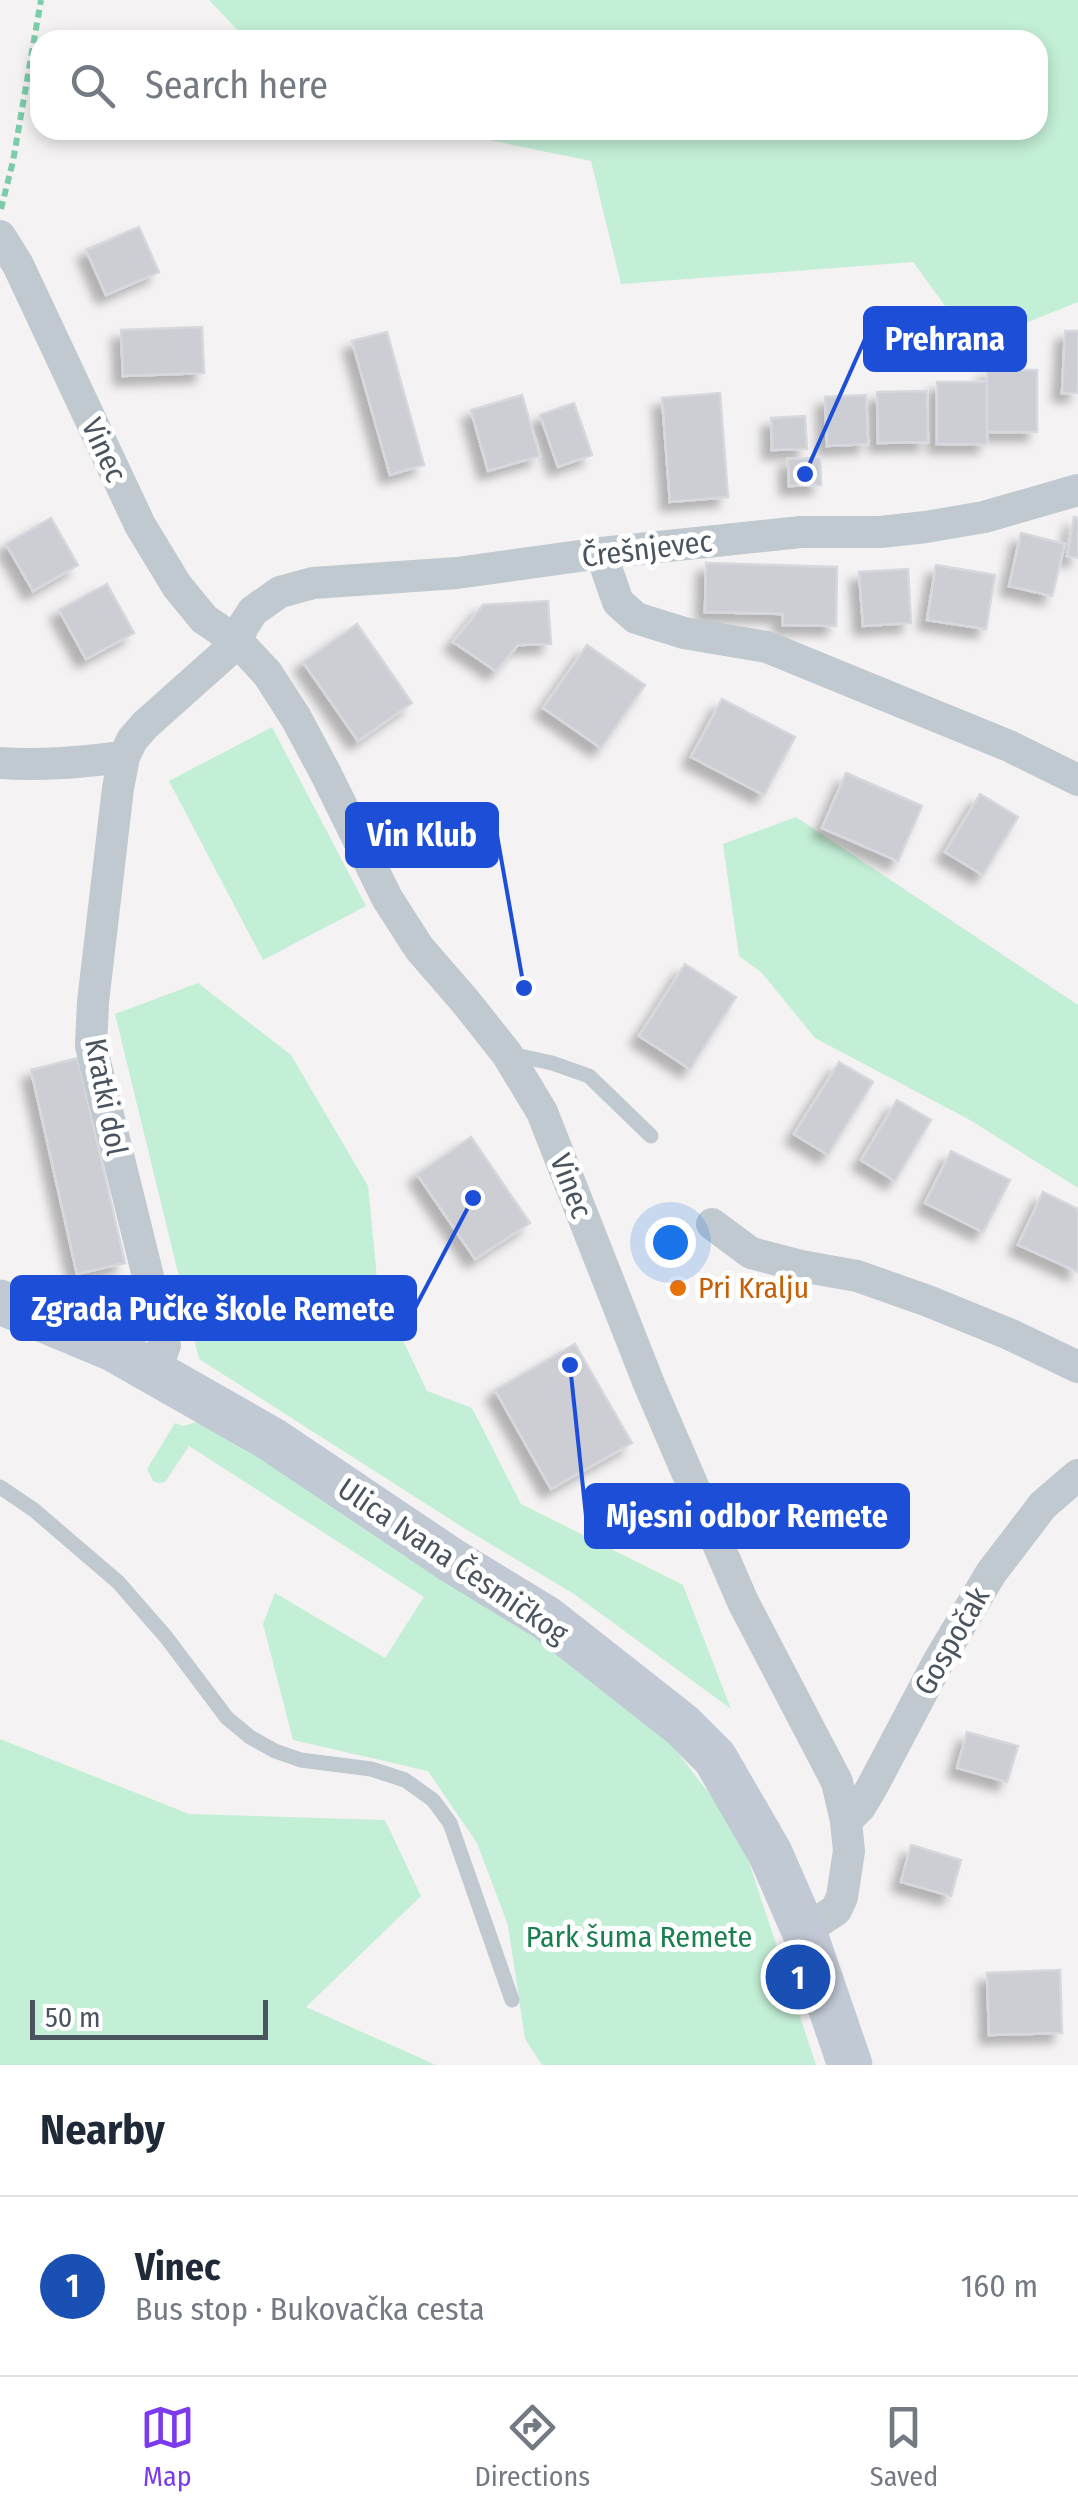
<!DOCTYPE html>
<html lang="en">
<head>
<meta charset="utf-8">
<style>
	:root { --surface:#fff; --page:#f6f6f7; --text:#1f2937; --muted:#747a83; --line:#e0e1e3; --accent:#7c3aed }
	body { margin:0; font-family:"Fira Sans Condensed",sans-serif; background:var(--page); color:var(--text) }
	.scale { position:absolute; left:30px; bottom:25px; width:238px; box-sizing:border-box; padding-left:10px; border:5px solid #4a545f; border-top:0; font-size:28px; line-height:35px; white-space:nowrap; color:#4a545f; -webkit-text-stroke:8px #fff; paint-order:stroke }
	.you { position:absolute; left:670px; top:1242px; width:35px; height:35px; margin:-25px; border:8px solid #fff; border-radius:50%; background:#1a73e8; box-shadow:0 0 0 15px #1a73e833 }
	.badge { display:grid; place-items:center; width:65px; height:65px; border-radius:50%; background:var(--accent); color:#fff; font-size:32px; font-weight:700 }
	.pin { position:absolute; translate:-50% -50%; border:5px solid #fff; box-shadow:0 2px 10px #0006 }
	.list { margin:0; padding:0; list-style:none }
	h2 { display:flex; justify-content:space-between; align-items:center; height:130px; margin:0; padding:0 40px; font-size:42px }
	h2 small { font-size:32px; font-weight:400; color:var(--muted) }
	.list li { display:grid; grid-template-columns:65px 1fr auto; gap:30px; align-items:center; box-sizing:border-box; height:180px; padding:0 40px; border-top:2px solid var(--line) }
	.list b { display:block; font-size:38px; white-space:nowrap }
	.list p { margin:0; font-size:32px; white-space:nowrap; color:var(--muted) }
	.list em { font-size:32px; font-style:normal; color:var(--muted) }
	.icon { flex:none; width:55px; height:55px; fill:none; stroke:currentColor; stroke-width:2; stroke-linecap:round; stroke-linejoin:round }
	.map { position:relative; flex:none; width:1078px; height:2065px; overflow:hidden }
	.search { position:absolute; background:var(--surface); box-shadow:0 5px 15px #0003; left:30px; right:30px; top:30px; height:110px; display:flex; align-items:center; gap:25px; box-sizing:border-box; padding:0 35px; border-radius:30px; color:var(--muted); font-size:38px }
	.sheet { height:310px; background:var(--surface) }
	nav { display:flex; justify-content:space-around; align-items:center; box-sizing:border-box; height:140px; border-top:2px solid var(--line); background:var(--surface); font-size:28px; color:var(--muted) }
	nav a { display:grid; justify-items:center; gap:5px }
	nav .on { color:var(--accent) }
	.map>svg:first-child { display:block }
</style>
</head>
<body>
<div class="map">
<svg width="1078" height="2065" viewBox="0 0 1078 2065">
	<defs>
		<filter id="shadow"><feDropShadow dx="-9" dy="9" stdDeviation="5" flood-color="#0004"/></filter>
	</defs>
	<rect width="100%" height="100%" fill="#f4f2f2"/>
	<path fill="#c3efd6" d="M209 0H1078V302L973 344 913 262 621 284 591 161 440 130H1038V40H247Z
		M272 727 366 906 263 960 169 781Z
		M796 817 1078 1005V1188L970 1120 815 1038 762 973 739 956 723 844Z
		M198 983 291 1055 368 1186 378 1288 427 1391 472 1408 521 1504 683 1585 731 1709 574 1594 467 1530 199 1359 115 1014Z
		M196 1422 217 1425 573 1652 664 1735 739 1832 816 2065H542L525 2039 508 1925 477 1843 428 1771 293 1740 263 1624 275 1593 385 1658 424 1597 189 1446 165 1482 159 1483 153 1481 147 1469 175 1423 183 1426Z
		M0 1739 189 1814 385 1820 421 1896 306 2007 436 2065H0Z"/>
	<path fill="#ccced4" stroke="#d6d8dd" stroke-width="2.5" filter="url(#shadow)" d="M139 227 159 272 106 295 86 250Z
		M202 327 204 373 123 376 121 330Z
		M1065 331H1078V393H1062Z
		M387 332 424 465 390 475 352 341Z
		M987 370H1037V432H987Z
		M937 382H987V444H937Z
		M927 391 928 442 878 443 877 392Z
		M720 393 728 497 670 502 662 398Z
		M522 395 540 456 488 471 471 410Z
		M866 395 868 444 827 446 825 397Z
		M574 403 592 455 558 467 540 415Z
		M805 416 807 449 772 450 771 418Z
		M820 458 821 485 789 486 788 459Z
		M1074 517 1078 518V558L1067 556Z
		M51 518 78 565 33 591 6 544Z
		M1021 533 1065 544 1052 596 1009 586Z
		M706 563 837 567 836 626 783 625V614L705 612Z
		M936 565 995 575 986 629 927 620Z
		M908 569 911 623 863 626 859 572Z
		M107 584 134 633 86 659 59 610Z
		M548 601 551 644 518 645 496 671 453 642 483 605Z
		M357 624 412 703 358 741 303 662Z
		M587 645 645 685 601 748 543 708Z
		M722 699 795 737 764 795 691 757Z
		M846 773 922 806 898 861 822 828Z
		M980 794 1018 817 983 875 945 852Z
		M685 964 736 997 690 1069 639 1036Z
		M78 1058 125 1263 77 1274 31 1070Z
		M839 1062 873 1082 828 1155 794 1134Z
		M897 1100 931 1120 895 1181 861 1160Z
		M471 1137 530 1223 475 1259 417 1174Z
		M951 1151 1010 1180 983 1232 925 1203Z
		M1043 1192 1078 1209V1272L1018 1245Z
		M575 1344 632 1443 551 1489 495 1390Z
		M967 1732 1018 1746 1007 1782 957 1768Z
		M911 1845 961 1860 951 1896 901 1882Z
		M1060 1970 1062 2033 989 2035 987 1973Z"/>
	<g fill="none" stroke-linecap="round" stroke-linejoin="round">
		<path stroke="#7bcca8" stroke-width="6" stroke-dasharray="8 5" stroke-linecap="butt" d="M1 209 13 161 41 0"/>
		<path stroke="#c0c8d0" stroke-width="15" d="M511 1054 552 1063 589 1076 651 1136
			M0 1487 34 1510 118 1582 166 1637 227 1718 250 1737 275 1751 301 1760 371 1769 405 1780 433 1800 450 1823 512 2000"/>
		<path stroke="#c0c8d0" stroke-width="32" d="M0 236 18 265 140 525 177 586 204 619 238 642 267 673 296 718 326 774 387 898 419 948 465 1001 507 1054 542 1112 649 1384 743 1602 837 1782 846 1821 849 1851 842 1897 836 1910 804 1931
			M601 553 618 602 636 618 684 633 767 647 1009 746 1078 780
			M124 757 118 788 93 1002 91 1046 165 1345 155 1372
			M0 763C42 766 82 762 124 757L132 740 145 725 238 642 242 628 253 611 280 592 313 583 457 573 601 553 801 532H880L926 527 984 517 1078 490
			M712 1224 751 1253 801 1266 857 1276 928 1301 1009 1334 1078 1367
			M846 1821 860 1807 872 1787 937 1664 991 1573 1043 1505 1078 1475"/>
		<path stroke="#c0c9d4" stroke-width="45" d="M0 1302 113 1349 271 1439 451 1560 546 1618 682 1725 715 1758 770 1853 804 1931 850 2065"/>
	</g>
	<circle fill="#e8710a" stroke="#fff" stroke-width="4" cx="678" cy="1288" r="10"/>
	<g text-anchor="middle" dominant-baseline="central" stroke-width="10" stroke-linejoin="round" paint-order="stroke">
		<g font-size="30" fill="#4a545f" stroke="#fff">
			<text transform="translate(104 450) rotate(65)">Vinec</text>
			<text transform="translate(647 549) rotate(-7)">Črešnjevec</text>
			<text transform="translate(106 1097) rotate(79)">Kratki dol</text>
			<text transform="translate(571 1186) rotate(69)">Vinec</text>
			<text transform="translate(453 1561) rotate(34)">Ulica Ivana Česmičkog</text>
			<text transform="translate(952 1641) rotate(-60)">Gospočak</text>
		</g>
		<g font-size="30" fill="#c56008" stroke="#fff" text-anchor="start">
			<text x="698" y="1288">Pri Kralju</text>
		</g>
		<g font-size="30" fill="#1b8051" stroke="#fff">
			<text x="639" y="1937">Park šuma Remete</text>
		</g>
	</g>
	<path fill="none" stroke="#1d4ed8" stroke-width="4" d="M805 474L865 339M524 988L497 835M473 1198L415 1308M570 1365L586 1516"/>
	<g fill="#1d4ed8" stroke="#fff" stroke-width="4">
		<circle cx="805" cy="474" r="10"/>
		<circle cx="524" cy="988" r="10"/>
		<circle cx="473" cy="1198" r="10"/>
		<circle cx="570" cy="1365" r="10"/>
	</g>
	<g fill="#1d4ed8" stroke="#1d4ed8" stroke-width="4">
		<rect x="865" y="308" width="160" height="62" rx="10"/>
		<rect x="347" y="804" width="150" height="62" rx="10"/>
		<rect x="12" y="1277" width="403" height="62" rx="10"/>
		<rect x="586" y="1485" width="322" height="62" rx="10"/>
	</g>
	<g font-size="32" text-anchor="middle" font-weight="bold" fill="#fff">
		<text x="945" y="350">Prehrana</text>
		<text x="422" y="846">Vin Klub</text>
		<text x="213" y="1320">Zgrada Pučke škole Remete</text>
		<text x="747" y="1527">Mjesni odbor Remete</text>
	</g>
</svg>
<div class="scale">50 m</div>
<div class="you"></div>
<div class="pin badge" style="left:798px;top:1977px;background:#1a4fb4">1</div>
<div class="search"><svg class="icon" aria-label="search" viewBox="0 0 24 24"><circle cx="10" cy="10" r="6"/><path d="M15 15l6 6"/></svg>Search here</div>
</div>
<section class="sheet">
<h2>Nearby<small></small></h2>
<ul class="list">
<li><span class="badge" style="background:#1a4fb4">1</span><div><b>Vinec</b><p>Bus stop · Bukovačka cesta</p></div><em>160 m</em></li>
</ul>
</section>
<nav>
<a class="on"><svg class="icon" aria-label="map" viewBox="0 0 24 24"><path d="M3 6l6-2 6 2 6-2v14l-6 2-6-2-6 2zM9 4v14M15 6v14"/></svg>Map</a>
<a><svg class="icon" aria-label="directions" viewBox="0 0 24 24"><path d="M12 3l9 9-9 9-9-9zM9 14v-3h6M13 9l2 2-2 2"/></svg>Directions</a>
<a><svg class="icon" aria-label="saved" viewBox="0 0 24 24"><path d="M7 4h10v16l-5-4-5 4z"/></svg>Saved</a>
</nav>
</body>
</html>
